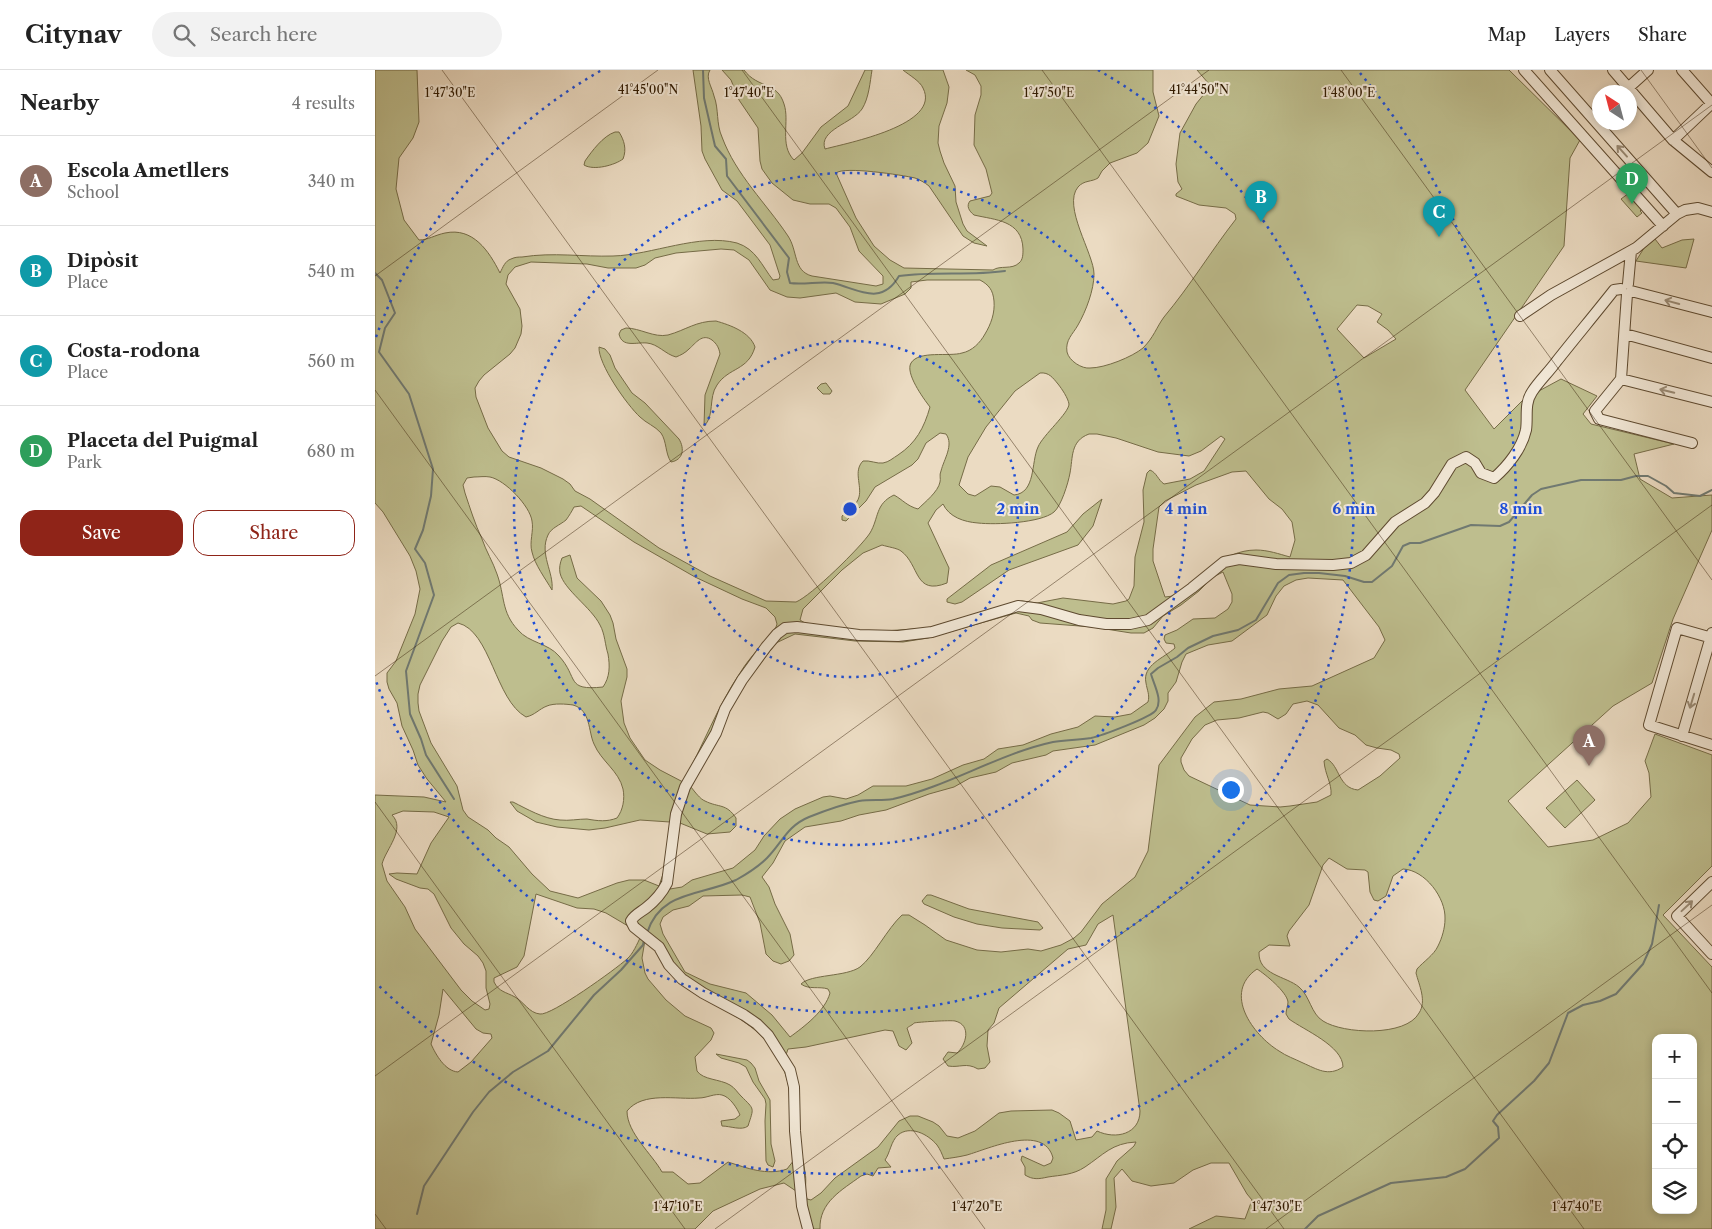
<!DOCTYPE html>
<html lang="en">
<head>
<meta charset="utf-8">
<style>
	:root { --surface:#fff; --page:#f2f2f2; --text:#222; --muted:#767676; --line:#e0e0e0; --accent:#8f2418 }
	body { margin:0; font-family:"Libre Caslon Text",serif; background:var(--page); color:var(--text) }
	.controls { position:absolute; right:15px; bottom:15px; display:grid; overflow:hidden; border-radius:10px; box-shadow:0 2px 8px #0003 }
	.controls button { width:45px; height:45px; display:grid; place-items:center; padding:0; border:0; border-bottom:1px solid var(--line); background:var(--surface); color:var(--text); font:25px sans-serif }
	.compass { position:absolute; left:1217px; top:15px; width:45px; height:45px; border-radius:50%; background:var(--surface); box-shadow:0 2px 8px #0003; rotate:324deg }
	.you { position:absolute; left:855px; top:719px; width:18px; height:18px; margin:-12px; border:4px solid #fff; border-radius:50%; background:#1a73e8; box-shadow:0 0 0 8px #1a73e833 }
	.badge { display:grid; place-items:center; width:32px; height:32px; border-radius:50%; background:var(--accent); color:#fff; font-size:16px; font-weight:700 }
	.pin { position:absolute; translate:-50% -41px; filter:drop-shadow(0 1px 2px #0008) }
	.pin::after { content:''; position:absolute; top:26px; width:18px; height:15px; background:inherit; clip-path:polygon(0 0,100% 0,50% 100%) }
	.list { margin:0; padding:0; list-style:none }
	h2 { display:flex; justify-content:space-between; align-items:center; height:65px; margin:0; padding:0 20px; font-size:21px }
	h2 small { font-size:16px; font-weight:400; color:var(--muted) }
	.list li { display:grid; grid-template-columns:32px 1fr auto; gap:15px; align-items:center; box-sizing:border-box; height:90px; padding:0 20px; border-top:1px solid var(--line) }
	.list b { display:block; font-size:19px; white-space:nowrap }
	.list p { margin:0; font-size:16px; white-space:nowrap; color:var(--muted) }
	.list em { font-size:16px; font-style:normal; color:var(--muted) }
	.actions { display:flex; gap:10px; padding:15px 20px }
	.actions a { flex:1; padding:11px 0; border:1px solid var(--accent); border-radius:15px; text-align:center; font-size:18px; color:var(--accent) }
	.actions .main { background:var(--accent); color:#fff }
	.icon { flex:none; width:28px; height:28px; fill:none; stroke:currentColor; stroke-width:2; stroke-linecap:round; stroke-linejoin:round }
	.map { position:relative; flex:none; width:1337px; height:1159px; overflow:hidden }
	header { display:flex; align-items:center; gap:30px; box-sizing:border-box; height:70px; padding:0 25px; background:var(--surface); border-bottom:1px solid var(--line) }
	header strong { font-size:24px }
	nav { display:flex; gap:28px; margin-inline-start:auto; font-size:18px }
	.search { width:350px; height:45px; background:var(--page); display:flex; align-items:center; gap:12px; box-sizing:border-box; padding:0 18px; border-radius:28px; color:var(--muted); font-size:19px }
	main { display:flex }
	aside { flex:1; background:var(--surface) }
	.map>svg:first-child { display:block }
</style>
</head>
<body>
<header>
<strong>Citynav</strong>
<div class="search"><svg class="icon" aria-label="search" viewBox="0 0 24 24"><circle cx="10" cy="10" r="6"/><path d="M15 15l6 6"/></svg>Search here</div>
<nav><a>Map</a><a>Layers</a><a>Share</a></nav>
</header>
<main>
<aside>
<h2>Nearby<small>4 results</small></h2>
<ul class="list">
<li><span class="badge" style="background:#8d6e63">A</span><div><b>Escola Ametllers</b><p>School</p></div><em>340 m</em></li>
<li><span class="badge" style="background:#0f9aa8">B</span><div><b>Dipòsit</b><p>Place</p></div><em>540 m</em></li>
<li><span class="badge" style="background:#0f9aa8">C</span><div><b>Costa-rodona</b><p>Place</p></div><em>560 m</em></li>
<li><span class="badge" style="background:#2e9e5b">D</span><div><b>Placeta del Puigmal</b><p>Park</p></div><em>680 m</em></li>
</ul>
<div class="actions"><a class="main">Save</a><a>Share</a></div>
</aside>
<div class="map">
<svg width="1337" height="1159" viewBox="0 0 1337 1159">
	<rect width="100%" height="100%" fill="#ebdbc2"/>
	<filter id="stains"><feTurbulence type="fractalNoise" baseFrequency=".004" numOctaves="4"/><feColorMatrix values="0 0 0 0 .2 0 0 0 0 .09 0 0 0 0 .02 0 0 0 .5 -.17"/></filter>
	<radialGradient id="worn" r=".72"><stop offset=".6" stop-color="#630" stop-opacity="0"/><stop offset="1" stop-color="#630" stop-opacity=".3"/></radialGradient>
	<path fill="#bebe8e" stroke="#766c47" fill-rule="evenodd" d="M0 0H42L44 52 38 68 24 88 21 119 29 150 44 170C53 170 60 165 70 163 98 157 114 181 125 203 128 197 130 191 136 189 140 187 144 187 147 187 178 182 208 187 238 186 277 185 324 163 362 173 381 179 387 196 398 210L404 209 405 206 395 175 362 131 347 120 330 89 327 81 326 56 318 0H335C330 8 337 17 339 26 344 39 341 54 347 67 361 105 391 133 413 166 423 181 418 201 437 206L501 216 508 214V206L484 181 475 157 461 138 454 134H435L418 130 397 113 387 99 385 91 383 58 364 30 356 10 347 0H369C383 19 402 11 409 34 415 51 404 75 419 90L427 83 446 57 473 36 490 0H497C495 12 494 28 487 39 478 53 443 60 450 79 472 73 567 55 548 18 545 11 534 5 528 0H568L574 17 572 33 564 56 563 73 565 81 569 93 580 116 581 132 588 154 592 161 612 176 599 173 588 166 554 116C549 112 545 110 540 108 527 105 469 96 461 103L481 148 499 176 515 190 529 198 618 200C625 195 637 200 644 193 648 190 648 184 648 179 647 150 620 150 599 145 594 141 591 136 595 131L615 126 617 123 611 99 599 75 600 45 606 25V16L600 5 591 0H778V22L784 46 773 73 762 83 735 93 727 101 723 108C717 112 709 110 703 117 687 136 719 184 719 204 719 220 711 241 703 255 698 264 690 270 692 282 694 291 707 299 715 298 730 298 757 287 768 278 779 267 781 258 789 247 815 216 836 181 861 149L860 144 851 138 824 135 801 126V124L807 119 803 112 801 94 805 63 821 34 834 18V14L822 0H1134L1205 70 1195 88 1189 176 1090 320 1119 359 1149 329 1186 309 1222 326 1208 344 1216 354 1299 374 1259 384 1265 409 1297 428 1337 425V460L1298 549 1277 613 1238 636 1133 731 1173 777 1218 770 1253 753 1276 727 1274 703 1270 691 1280 664 1337 685V796L1288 845 1337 897V1159H814L841 1146 870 1149 877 1130 872 1124 854 1093H836L818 1100 799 1113 776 1116 757 1111 747 1099 739 1108 741 1137 736 1159H727L731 1140V1109L742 1091 759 1076 761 1072C737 1073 728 1085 710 1097 698 1105 686 1105 673 1107 664 1109 658 1110 650 1105V1097L646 1090 647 1086 669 1096 676 1093 678 1088C669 1053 613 1079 592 1085 584 1087 576 1088 569 1089 567 1084 565 1079 562 1075 553 1064 535 1055 523 1065 516 1071 515 1083 510 1090L516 1097 503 1098 498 1106 492 1104 486 1106C467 1120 444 1132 445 1159H431L421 1121 409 1113 385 1119 338 1141 320 1159H0V725L49 727 71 732 52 709 43 695 38 680 27 656 22 633 14 619 12 612V603L21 591 40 544 45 519 41 501 35 486 8 442 0 433ZM346 179 359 180 374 190 395 220 412 227 425 228 461 223 480 232 506 234 530 224 536 218V212L552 210H605C614 215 618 220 619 231 620 243 616 254 610 264 605 273 597 281 587 283 574 287 544 280 536 293 530 303 548 328 555 337 549 358 541 373 523 385 518 388 514 392 508 393 502 394 495 390 488 391 478 401 487 415 484 427 482 435 473 441 467 446V450L471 451 491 431 500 417 537 395 543 389 551 373 565 363 571 364C579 375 569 389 566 401 564 405 566 409 565 412 563 422 550 432 543 439 532 436 528 430 519 425 500 434 504 448 495 463 486 477 436 526 421 532L391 531 335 506 284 478 215 429 200 421 195 414 188 409 166 398 134 387 127 381 113 358 101 327 100 318 104 311 109 305 135 284 140 278 146 264 147 256 145 239 131 214 133 205 140 197 156 192 212 194 233 198H261L270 195 280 188 301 183ZM982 235 993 236 1007 244 1002 252 1013 260 1021 269 989 288 962 259ZM665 303C674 302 678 308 683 314 687 319 693 328 694 334 694 343 668 365 663 377 656 392 661 423 639 425L625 417 616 416 600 426 593 424 584 415 593 387 611 357 640 321ZM714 364H722L741 368 783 382 814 386 826 381 846 366 850 369 829 401 815 409 789 414C783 410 782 403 775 400L772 403 768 420 769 452 760 487 759 516 754 529 751 531 738 534 688 528 662 533 647 531 627 536 553 558 495 562 430 553 425 550 428 539 467 500 488 483 507 475C513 477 522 478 526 481 545 495 539 526 572 513L574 498 553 453 561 440 568 434C574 447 589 452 603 453 620 455 666 453 679 442 686 436 693 414 695 403 698 388 695 371 714 364ZM871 401 894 429 907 439 917 452 920 470 915 487C904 484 893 480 881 480 848 480 823 509 798 526L790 527 778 491V479L784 437 790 431 821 415 857 402ZM99 407C104 407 110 406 115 407 130 410 155 436 157 451 159 461 154 472 157 482 160 495 170 508 177 520 179 502 164 484 173 465 176 458 185 455 191 450 194 446 197 441 199 437L206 436 259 472 320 507 367 529 391 538 400 547 402 554 401 557C390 573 375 586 365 603 342 637 328 676 308 712L285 700 270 690 255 668 249 653 246 631 252 607V599L241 569 238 553 235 545 226 531 202 508 195 485 187 488C185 493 184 498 185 503 189 520 216 537 225 555 230 564 230 575 233 584 235 596 235 607 228 617 190 621 204 608 184 586 173 573 154 573 143 560 126 542 130 526 122 504 118 492 111 481 107 469 100 454 95 438 90 423L88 415 92 408ZM848 502 857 524V532L853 539 840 548 818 549 802 560 790 565 789 569 791 573 799 574 800 578C789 588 767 595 771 613 772 620 775 625 773 632L756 644 740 647 720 646 703 657 676 664 648 675 623 679 609 689 588 695 557 709 531 716H498L483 725 471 729 455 726 448 727 420 739 405 749 389 766 380 780 358 798 317 810 307 817 295 819 305 753 332 764 355 762 361 756V748C351 733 344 738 330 731 325 729 320 722 316 717L366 619 401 573 420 564 480 571 528 572 553 568 641 543 654 546 657 550 665 553 718 557 756 563H769L778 558 788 546 806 535 824 521 838 507ZM933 508 968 510 1004 557 1010 570 999 588 937 616 904 619 866 629 839 632 820 647 784 695 773 781 760 807 727 834 706 862 699 868 686 875 666 881 653 879 626 882 602 880 571 870 550 855 534 845H527C512 859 499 886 485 897 471 907 436 904 426 914 434 920 444 916 453 919L455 923C450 941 430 956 415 967L397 945 371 923 335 914 310 902 288 864 285 854 288 847 298 840 314 836 328 826 367 825 375 827 385 853 391 884 398 891 406 894 414 891 419 885 415 864 400 834 394 817 387 807 398 793 410 771 430 757 466 751 484 745 511 740 554 724 579 717 595 708 621 702 637 693 671 685 678 681 720 675 769 655 780 648 789 639 793 631V623L801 612 807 592 811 584 833 575 857 571 892 545 901 526 909 516 921 510ZM83 553C116 561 120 630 151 647 160 645 164 639 172 636 179 633 191 634 198 635 216 640 213 661 219 674 226 691 244 701 248 719 250 729 248 740 242 748 232 752 223 751 212 749 203 749 194 751 185 750 169 749 152 739 138 732H135L142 741 161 752 182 757 214 760 230 758 265 750 295 752 290 798 284 816 269 810H254L242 813 203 828 175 821 157 804 134 777 121 768 113 760 93 747 88 740 82 716 56 673 44 641 43 633V624L45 615 67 571 76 557ZM932 631 943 635 964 658 980 665 991 675 1002 678 1016 680 1024 684 1025 688 1005 706 983 720C963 718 965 696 952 689L949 691C950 705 957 713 956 725L942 732 915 736 905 737 875 735 814 706 809 700 806 692V688L817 669 830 655 842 650 864 648 888 642 893 643 903 649 911 644 918 634ZM28 741 59 742 74 747 56 773 42 804 22 803 14 804 21 809 45 818 53 819 59 824 76 858 89 874 103 886 108 893 111 901V918L115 934 114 939 110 940 97 931 86 920 40 859 30 837 12 811 7 794C11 779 31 759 17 745ZM954 788 972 799 990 800 993 802 995 822 999 830 1003 831 1011 826 1018 806 1028 799C1050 800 1071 828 1070 849 1070 858 1067 868 1063 876 1059 885 1048 892 1042 899L1041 903C1044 915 1052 931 1044 943 1031 967 968 964 948 951 936 944 935 926 924 917 911 906 883 905 884 882L894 875 915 876 912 866 914 861 934 835 948 795ZM161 824 202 838 219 839 231 843 253 856 266 866C262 874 258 884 252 889 241 899 176 946 165 944 154 943 149 932 140 927 131 922 124 922 119 912V908L142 897 149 886ZM738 845 765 1041C765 1064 741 1070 722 1061L717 1067 701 1070 695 1051 684 1043 677 1040 636 1041 624 1043 600 1061 583 1068 572 1066 564 1056 558 1052 543 1046H535L524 1051 503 1077 460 1108 446 1123 436 1130 432 1129C429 1120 432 1111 430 1102 423 1063 417 1024 411 985L413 979 431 977 510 960 518 961 524 976 531 980 537 973 532 958C533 957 539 954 539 953 543 952 576 950 580 951 597 955 591 975 582 983L573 982 568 989 573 996C585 998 591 992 603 999L610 998 615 992 612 976 613 960 619 953 624 938 693 879 711 875 723 854ZM270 870C281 879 289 890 298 901 301 906 305 913 309 916 325 929 348 938 365 949 422 986 416 1029 419 1090L412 1099C392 1106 372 1098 353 1092L325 1113 313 1114 298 1102H287C277 1084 252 1063 252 1041 268 1021 302 1030 324 1028 332 1028 340 1023 347 1025 355 1027 362 1038 365 1045L360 1049 346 1051 347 1056C355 1056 367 1061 373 1056 379 1037 380 1040 366 1026 362 1022 360 1018 355 1015 345 1009 328 1010 322 1001L320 987 336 970 339 963 336 958 310 946 291 930 273 909 270 903 267 888ZM882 899C890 904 912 922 913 932 913 936 911 940 911 944L914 949C929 960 968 976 968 997 953 1007 942 999 928 993 920 989 911 986 904 981 878 965 847 923 882 899ZM68 919 101 959 108 963 116 964 117 968 96 992 83 1002C70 1001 61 985 56 974L64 945ZM1281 968H1318V1140H1281Z
		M240 62H244C249 70 252 79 248 89 240 95 219 101 209 95L210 91C217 81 228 66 240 62Z
		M1254 123 1268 138 1265 141 1267 143 1262 147 1246 129Z
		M1280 169 1287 178 1307 170 1319 169 1311 198 1261 191 1269 178Z
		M341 251C355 255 375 262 380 277 373 301 354 297 342 315 333 328 340 346 329 356L330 325 345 284C344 278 342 274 337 270 327 263 321 273 314 279 310 283 306 285 301 287 290 284 283 274 272 273 261 272 247 278 244 264L246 260 251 258C265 258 279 268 293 265 311 260 321 251 341 251Z
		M224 277 230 279 235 285 240 298 257 323 270 333 304 369C310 379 308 390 296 392 290 383 292 372 286 363 280 356 271 353 265 347 252 335 223 294 224 277Z
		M451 313 457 321 455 324H448L442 318 446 314Z
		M727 429 718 456 703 475 634 500 587 532 580 534 572 532V529L616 495 692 462 708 444Z
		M1202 710 1220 730 1190 758 1171 738Z
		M552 825H556L594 839 663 852 668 858 665 860 627 858 602 854 579 847 549 834 547 831Z
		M341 984 372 990 376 993 380 998 384 1011 395 1030 396 1074 400 1091 398 1097 393 1095 391 1091 390 1051 391 1034 390 1029 378 1012 371 997 364 993 346 988Z"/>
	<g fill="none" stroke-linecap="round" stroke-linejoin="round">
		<path stroke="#707971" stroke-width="2" d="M328 0 329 28 340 76 351 89 352 106 414 188 412 202 415 213C428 215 446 211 458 213 483 219 506 237 524 206 559 201 595 206 630 201
			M0 203 7 210 20 243 10 258 4 282 34 324 58 399 56 426 48 460 40 479 50 493 59 525 31 601 35 644 46 669 51 685 79 729
			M272 863C286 820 326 826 361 810 370 805 384 796 392 788 407 773 412 756 434 747 449 741 469 734 484 731 496 729 507 731 518 729 574 716 623 684 678 672 691 670 703 670 716 668 726 666 777 647 781 640 788 630 779 615 776 604L783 598 802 587 813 578 838 566 863 560 881 550 903 513 914 505 929 503H944L970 506 989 512H997L1017 496 1028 476 1035 473H1045L1096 455 1125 456 1134 452 1157 425 1166 419 1206 410H1246L1261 406H1273L1291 416 1299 423 1325 426 1337 420
			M42 1144 49 1116 98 1042 114 1022 138 1002 173 981 219 925 246 900 268 875 269 870
			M930 1159 943 1146 1016 1113 1071 1107 1090 1099 1124 1068 1123 1057 1118 1051 1122 1045 1159 1011 1174 993 1193 943 1208 935 1225 931 1241 924 1268 894 1277 874 1284 835"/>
		<g stroke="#5e4a30" stroke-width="12">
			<path id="minor" d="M1149 0 1288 156
				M1175 0 1302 144
				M1238 0 1298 70 1337 102
				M1307 0 1337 34
				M1253 18 1273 0
				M1298 70 1337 33
				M1253 214 1256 181
				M1256 221 1337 242
				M1252 224 1246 309 1220 341 1224 349 1317 373
				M1145 246 1176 225 1261 178 1302 144 1310 140 1323 138 1337 142
				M1250 264 1337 288
				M1246 309 1337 332
				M1337 568 1302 558 1274 655 1337 675
				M1307 666 1337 563
				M1337 812 1302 846 1337 884
				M433 1159 427 1136 420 1061 419 1017 415 1000 393 965 382 954 369 945 328 923 307 909 294 895 284 877 259 857 256 851C259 845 266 842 271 838 280 831 287 823 292 813L301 744 310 717 341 663 350 639 367 610 391 577 402 564 410 558 422 557 484 565 523 566 557 562 643 536 666 539 704 550 731 554H755L773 550 817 518 849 492 864 489 901 494 958 495 976 493 991 485 1020 452 1050 433 1059 423 1077 394 1091 387 1100 393 1106 403 1119 408C1133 396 1147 378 1151 360 1153 347 1149 334 1157 322 1164 311 1173 303 1181 292 1200 268 1220 244 1239 220L1246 219"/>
		</g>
		<use href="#minor" stroke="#f2e8d7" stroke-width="10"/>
	</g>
	<defs><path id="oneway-shaft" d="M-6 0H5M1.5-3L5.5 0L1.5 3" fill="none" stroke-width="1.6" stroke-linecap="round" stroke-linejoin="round" transform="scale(1.25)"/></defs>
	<g stroke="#9a8b76">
		<use href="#oneway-shaft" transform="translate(1247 81) rotate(-132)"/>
		<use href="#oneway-shaft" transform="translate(1297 232) rotate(-165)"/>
		<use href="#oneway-shaft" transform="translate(1292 321) rotate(-166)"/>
		<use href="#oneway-shaft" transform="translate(1317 631) rotate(107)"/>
		<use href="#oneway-shaft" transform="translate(1312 836) rotate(-43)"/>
	</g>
	<path fill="none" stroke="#2f1900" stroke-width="1" stroke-opacity="0.45" d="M67 0 909 1159M367 0 1209 1159M667 0 1337 923M966 0 1337 510M1266 0 1337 98M0 206 283 0M0 320 610 1159M0 606 834 0M0 732 310 1159M0 1006 1337 35M0 1144 11 1159M340 1159 1337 435M891 1159 1337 835"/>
	<g fill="none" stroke="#1d4ed8" stroke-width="2.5" stroke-dasharray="2.5 5">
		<circle cx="475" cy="439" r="168"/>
		<circle cx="475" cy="439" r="336"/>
		<path d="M1 267A504 504 0 0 1 227 0M723 0A504 504 0 1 1 1 611"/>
		<path d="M985 3A671 671 0 0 1 1 913"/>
	</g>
	<g font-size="12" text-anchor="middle" fill="#2f1900" stroke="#f2e8d7" stroke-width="4" stroke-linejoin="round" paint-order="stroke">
		<text x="273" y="24">41°45'00"N</text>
		<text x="824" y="24">41°44'50"N</text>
		<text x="75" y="27">1°47'30"E</text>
		<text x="374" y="27">1°47'40"E</text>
		<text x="674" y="27">1°47'50"E</text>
		<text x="974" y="27">1°48'00"E</text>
		<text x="303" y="1141">1°47'10"E</text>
		<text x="602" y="1141">1°47'20"E</text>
		<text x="902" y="1141">1°47'30"E</text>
		<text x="1202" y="1141">1°47'40"E</text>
	</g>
	<circle cx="475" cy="439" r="8" fill="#1d4ed8" stroke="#f2e8d7" stroke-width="2.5"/>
	<g font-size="15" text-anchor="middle" font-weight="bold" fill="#1d4ed8" stroke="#f2e8d7" stroke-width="4" stroke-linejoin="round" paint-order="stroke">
		<text x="643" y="444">2 min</text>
		<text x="811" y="444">4 min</text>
		<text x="979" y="444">6 min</text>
		<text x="1146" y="444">8 min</text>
	</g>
	<rect width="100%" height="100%" filter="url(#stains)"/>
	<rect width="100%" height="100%" fill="url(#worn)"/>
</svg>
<div class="controls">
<button>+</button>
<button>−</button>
<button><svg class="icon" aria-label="locate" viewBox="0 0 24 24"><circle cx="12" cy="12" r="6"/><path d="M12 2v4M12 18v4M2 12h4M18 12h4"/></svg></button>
<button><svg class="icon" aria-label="layers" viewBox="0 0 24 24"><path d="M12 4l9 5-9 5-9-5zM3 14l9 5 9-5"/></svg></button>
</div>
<svg class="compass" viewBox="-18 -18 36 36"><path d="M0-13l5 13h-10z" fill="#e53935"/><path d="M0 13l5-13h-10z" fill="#767676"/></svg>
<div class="you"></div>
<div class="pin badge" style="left:1214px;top:696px;background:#8d6e63">A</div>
<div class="pin badge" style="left:886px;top:152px;background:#0f9aa8">B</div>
<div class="pin badge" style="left:1064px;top:167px;background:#0f9aa8">C</div>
<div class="pin badge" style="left:1257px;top:134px;background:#2e9e5b">D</div>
</div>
</main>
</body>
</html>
